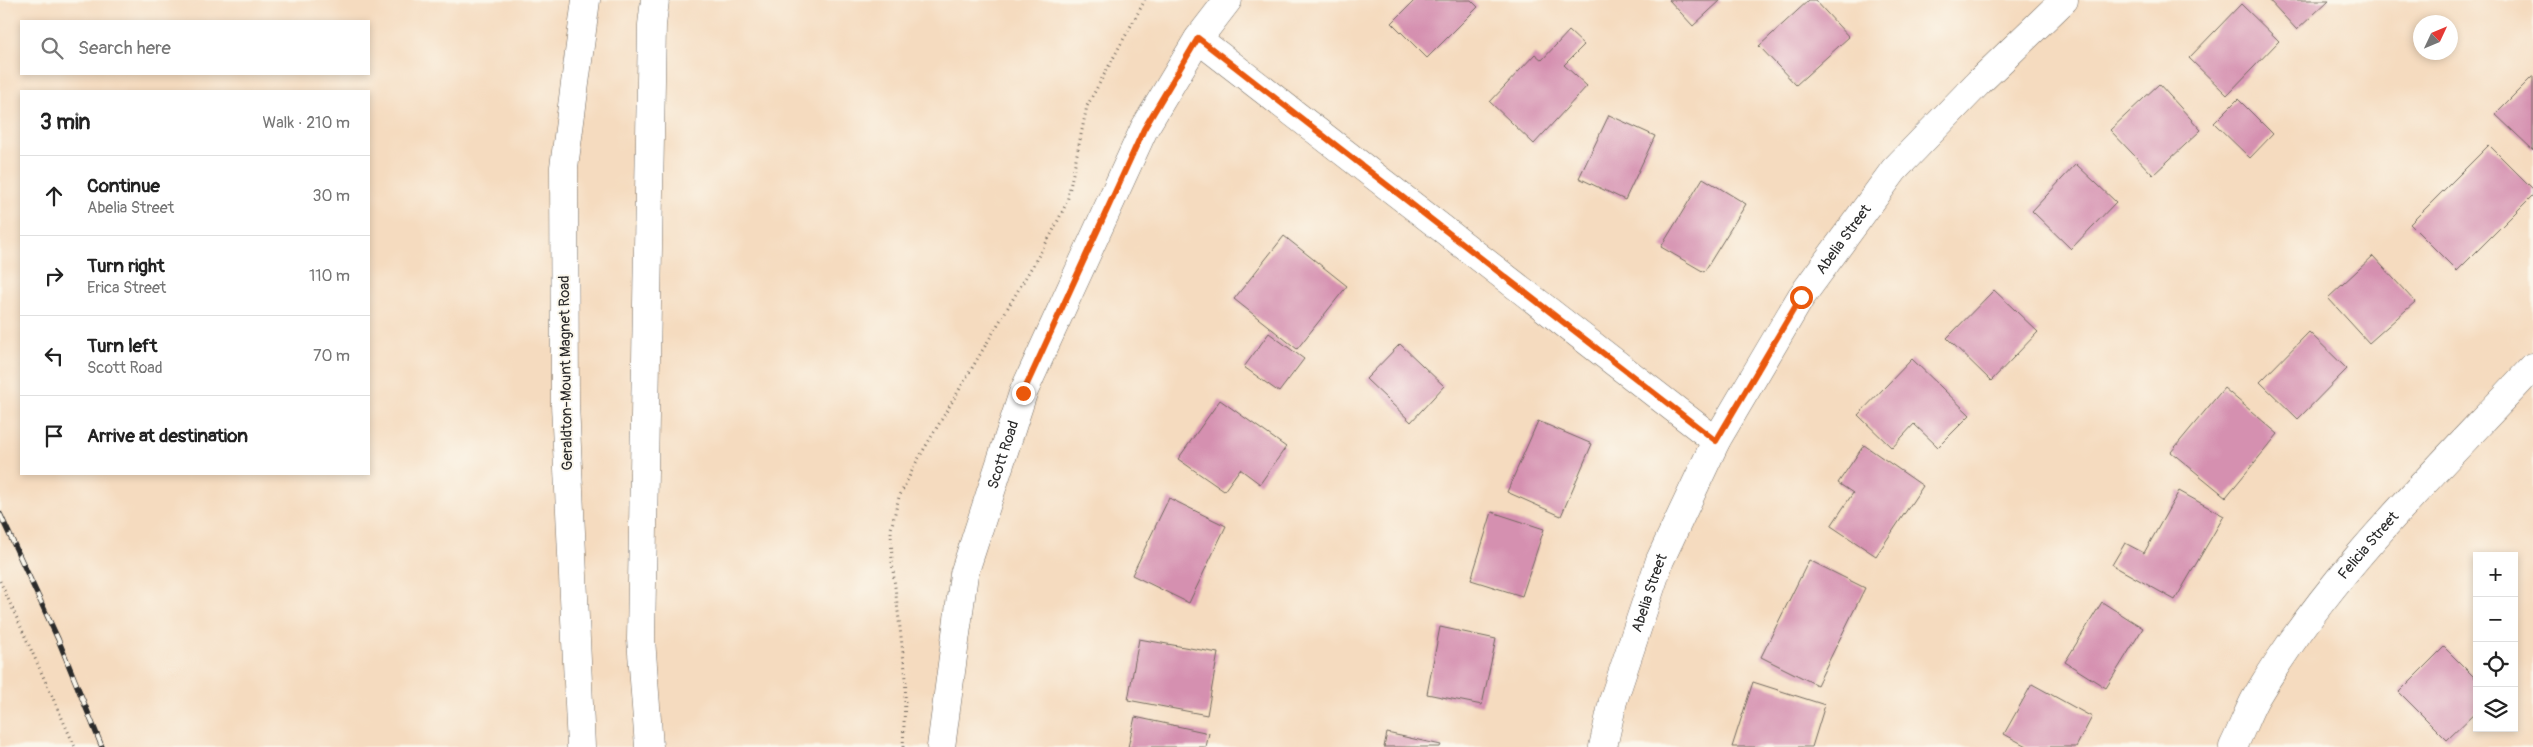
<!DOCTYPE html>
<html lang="en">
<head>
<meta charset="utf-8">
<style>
	:root { --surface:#fff; --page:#f2f2f2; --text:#222; --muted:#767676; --line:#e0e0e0 }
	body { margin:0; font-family:Pangolin,sans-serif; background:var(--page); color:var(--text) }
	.controls { position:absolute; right:15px; bottom:15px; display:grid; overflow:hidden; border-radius:0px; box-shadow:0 2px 8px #0003 }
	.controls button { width:45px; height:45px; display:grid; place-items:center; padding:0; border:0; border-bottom:1px solid var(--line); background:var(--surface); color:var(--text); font:25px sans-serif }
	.compass { position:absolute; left:2413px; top:15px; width:45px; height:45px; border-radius:50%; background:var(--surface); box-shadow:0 2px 8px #0003; rotate:46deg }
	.stop { position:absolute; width:15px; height:15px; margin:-11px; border:4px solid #ea580c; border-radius:50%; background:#fff }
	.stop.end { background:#ea580c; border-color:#fff; box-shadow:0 1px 5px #0008 }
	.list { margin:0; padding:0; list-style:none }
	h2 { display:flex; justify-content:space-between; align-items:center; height:65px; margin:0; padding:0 20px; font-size:21px }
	h2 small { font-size:16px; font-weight:400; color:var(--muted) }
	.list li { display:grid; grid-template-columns:32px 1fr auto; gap:15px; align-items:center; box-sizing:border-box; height:80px; padding:0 20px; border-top:1px solid var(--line) }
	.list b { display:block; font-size:19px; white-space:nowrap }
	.list p { margin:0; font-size:16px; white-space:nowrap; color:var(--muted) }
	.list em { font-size:16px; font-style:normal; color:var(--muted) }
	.icon { flex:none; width:28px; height:28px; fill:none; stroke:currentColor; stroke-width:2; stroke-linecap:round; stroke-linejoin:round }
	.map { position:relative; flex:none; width:2533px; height:747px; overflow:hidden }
	.search { position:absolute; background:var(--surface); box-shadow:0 2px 8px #0003; left:20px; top:20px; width:350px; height:55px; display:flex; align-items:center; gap:12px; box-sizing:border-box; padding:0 18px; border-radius:0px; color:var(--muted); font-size:19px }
	.panel { position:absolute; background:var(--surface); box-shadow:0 2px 8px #0003; left:20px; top:90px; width:350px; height:385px; border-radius:0px }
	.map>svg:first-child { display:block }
</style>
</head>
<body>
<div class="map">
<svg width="2533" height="747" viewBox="0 0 2533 747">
	<rect width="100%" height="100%" fill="#fbf7ec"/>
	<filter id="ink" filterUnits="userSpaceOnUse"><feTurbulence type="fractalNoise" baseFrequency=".02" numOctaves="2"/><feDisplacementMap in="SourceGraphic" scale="10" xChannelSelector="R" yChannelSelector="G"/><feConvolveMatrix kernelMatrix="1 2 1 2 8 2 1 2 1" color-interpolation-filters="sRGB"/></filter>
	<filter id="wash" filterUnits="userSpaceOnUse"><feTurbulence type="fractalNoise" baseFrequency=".0096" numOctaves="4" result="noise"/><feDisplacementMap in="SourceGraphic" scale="20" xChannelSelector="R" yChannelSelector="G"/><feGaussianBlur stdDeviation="1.12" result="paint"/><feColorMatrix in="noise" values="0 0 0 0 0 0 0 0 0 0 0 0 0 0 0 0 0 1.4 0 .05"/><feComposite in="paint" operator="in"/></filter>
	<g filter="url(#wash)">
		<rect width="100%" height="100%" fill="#f5dbbf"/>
		<g id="blocks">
			<path fill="#d590b0" d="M1415 0H1471L1478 7 1427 58 1392 23Z
				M1669 0H1721L1693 26Z
				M1809 0H1815L1849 37 1796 85 1759 46Z
				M2269 0H2329L2297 30Z
				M2241 4 2279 41 2227 95 2189 58Z
				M1569 31 1584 45 1564 65 1587 86 1534 144 1490 102 1535 54 1542 60Z
				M2533 76V150L2495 114Z
				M2159 84 2201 130 2153 175 2110 130Z
				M2238 99 2273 134 2250 158 2214 123Z
				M1609 115 1655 136 1625 200 1579 178Z
				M2489 145 2533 189V195L2457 271 2410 224Z
				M2076 164 2116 202 2071 249 2032 211Z
				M1703 178 1746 204 1704 272 1661 247Z
				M1284 236 1347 286 1297 349 1234 299Z
				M2373 256 2415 302 2369 343 2328 298Z
				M1994 290 2038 332 1991 381 1947 338Z
				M2309 332 2347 369 2298 419 2260 382Z
				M1269 333 1304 359 1279 392 1244 367Z
				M1400 344 1444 386 1411 422 1366 379Z
				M1912 359 1970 415 1938 447 1914 424 1892 448 1858 415Z
				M2224 388 2278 434 2226 497 2171 452Z
				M1220 400 1286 447 1260 484 1240 469 1224 491 1178 459Z
				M1538 421 1592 444 1561 516 1507 492Z
				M1864 445 1923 486 1876 556 1831 526 1853 493 1838 483Z
				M2179 491 2224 516 2175 600 2112 565 2125 543 2144 553Z
				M1169 498 1226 526 1189 603 1132 575Z
				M1492 512 1544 529 1522 596 1471 580Z
				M1809 560 1865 588 1817 685 1761 657Z
				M2102 602 2143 628 2106 688 2065 662Z
				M1440 627 1496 639 1482 705 1427 694Z
				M1139 639 1218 653 1207 715 1128 700Z
				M2444 647 2477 680V711L2447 740 2399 692Z
				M1753 682 1825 705 1812 747H1732Z
				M2032 684 2092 717 2076 747H2028L2004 734Z
				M1135 717 1209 733 1206 747H1128Z
				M1387 733 1441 745 1440 747H1384Z"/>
		</g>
	</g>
	<g filter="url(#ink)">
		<use href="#blocks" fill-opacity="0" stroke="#72695f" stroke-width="1"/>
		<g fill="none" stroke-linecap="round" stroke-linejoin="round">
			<g stroke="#72695f" stroke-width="29">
				<g id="minor">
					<path d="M1198 39 1716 441"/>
					<path id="s1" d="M941 747 964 574 1023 393 1144 129 1198 39 1228 0"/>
					<path id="s2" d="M1603 747 1613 701 1660 560 1716 441 1801 297 1894 170 1979 82 2064 0"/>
					<path id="s3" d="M2233 747C2241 731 2247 714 2255 699 2328 574 2436 472 2533 367"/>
				</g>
			</g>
			<g stroke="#72695f" stroke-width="29">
				<path id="highway" d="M581 747 565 404 564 167 586 0
					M649 747 641 639 652 25 655 0"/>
			</g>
			<path stroke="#72695f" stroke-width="3" stroke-dasharray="1 4" stroke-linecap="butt" d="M0 581 75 747
				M903 747 906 678 892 562 891 529 899 497 917 461 1052 233 1067 202 1087 106 1145 0"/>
			<use href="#minor" stroke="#fff" stroke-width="28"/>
			<use href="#highway" stroke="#fff" stroke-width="28"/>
			<g stroke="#2b2b2b" stroke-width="5.5">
				<path id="rail" d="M0 514 58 639 102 747"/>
			</g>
			<use href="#rail" stroke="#fbf7ec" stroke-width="4" stroke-dasharray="11" stroke-linecap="butt"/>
		</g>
	</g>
	<g fill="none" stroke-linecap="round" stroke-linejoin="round" filter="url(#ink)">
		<path stroke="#ea580c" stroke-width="6" d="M1023 393 1144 129 1198 38 1716 441 1801 297"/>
	</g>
	<g text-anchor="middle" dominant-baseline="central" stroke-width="4" stroke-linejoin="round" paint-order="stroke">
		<g font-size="15" fill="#2b2b2b" stroke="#fbf7ec">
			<text stroke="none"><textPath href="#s2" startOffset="566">Abelia Street</textPath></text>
			<text transform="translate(566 373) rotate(-91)">Geraldton-Mount Magnet Road</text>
			<text stroke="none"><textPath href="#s1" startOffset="300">Scott Road</textPath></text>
			<text stroke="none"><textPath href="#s3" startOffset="244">Felicia Street</textPath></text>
			<text stroke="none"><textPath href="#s2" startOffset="161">Abelia Street</textPath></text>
		</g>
	</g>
</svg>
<div class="controls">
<button>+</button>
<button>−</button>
<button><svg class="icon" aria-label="locate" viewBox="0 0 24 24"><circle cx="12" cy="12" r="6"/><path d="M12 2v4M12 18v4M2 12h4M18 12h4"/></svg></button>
<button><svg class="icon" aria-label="layers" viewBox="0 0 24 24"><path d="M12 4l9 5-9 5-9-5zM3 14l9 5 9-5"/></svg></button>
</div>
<svg class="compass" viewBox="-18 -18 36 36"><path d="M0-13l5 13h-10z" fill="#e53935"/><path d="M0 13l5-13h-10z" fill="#767676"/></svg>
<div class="stop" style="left:1801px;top:297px"></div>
<div class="stop end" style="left:1023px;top:393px"></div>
<div class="search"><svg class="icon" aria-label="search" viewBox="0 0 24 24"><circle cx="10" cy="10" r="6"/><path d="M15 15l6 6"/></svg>Search here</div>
<section class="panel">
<h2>3 min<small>Walk · 210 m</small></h2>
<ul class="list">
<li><svg class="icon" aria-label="ahead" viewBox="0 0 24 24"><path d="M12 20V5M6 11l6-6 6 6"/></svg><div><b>Continue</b><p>Abelia Street</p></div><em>30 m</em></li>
<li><svg class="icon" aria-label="right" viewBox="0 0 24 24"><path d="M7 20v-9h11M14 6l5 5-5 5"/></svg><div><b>Turn right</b><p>Erica Street</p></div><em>110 m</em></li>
<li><svg class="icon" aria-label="left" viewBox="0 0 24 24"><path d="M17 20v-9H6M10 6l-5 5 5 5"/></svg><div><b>Turn left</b><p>Scott Road</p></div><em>70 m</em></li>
<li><svg class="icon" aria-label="arrive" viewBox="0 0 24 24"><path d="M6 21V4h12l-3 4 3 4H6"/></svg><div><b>Arrive at destination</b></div></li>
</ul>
</section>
</div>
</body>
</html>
